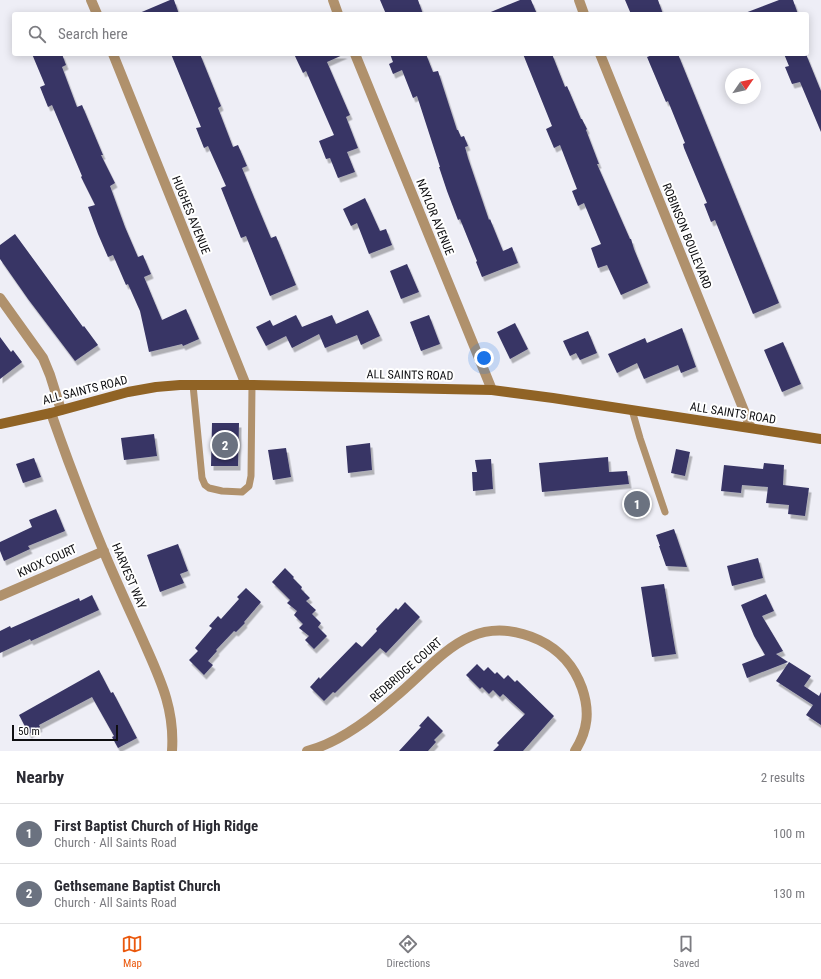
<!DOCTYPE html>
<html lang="en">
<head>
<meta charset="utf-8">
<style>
	:root { --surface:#fff; --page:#f2f2f3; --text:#2b2b33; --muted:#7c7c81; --line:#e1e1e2; --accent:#ea580c }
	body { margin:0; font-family:"Roboto Condensed",sans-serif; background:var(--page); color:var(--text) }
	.compass { position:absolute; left:725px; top:68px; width:36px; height:36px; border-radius:50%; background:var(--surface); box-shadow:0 2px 10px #0003; rotate:56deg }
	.scale { position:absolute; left:12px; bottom:10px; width:106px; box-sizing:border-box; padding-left:4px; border:2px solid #0e0e11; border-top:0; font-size:11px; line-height:14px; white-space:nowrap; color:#0e0e11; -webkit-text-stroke:3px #fff; paint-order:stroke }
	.you { position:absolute; left:484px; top:358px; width:14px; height:14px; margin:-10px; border:3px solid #fff; border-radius:50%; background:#1a73e8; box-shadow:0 0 0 6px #1a73e833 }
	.badge { display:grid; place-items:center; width:26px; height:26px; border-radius:50%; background:var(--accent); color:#fff; font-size:13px; font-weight:700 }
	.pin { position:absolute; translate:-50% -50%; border:2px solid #fff; box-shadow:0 1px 4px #0006 }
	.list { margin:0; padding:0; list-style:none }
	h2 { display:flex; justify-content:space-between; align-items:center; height:52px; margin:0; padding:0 16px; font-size:17px }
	h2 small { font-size:13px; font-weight:400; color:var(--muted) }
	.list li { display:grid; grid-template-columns:26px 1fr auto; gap:12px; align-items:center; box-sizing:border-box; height:60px; padding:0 16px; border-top:1px solid var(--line) }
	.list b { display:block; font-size:15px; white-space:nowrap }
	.list p { margin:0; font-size:13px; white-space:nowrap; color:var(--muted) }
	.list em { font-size:13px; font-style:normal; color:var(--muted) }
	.icon { flex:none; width:22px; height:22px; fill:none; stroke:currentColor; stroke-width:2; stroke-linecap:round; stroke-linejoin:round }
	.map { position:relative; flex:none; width:821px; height:751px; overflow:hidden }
	.search { position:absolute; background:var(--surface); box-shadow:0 2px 10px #0003; left:12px; right:12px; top:12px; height:44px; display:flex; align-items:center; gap:10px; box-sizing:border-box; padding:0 14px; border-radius:4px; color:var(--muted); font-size:15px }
	.sheet { height:172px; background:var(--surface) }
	nav { display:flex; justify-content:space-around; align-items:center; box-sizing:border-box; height:56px; border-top:1px solid var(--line); background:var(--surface); font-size:11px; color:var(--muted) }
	nav a { display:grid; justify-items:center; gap:2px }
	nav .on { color:var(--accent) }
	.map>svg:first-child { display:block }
</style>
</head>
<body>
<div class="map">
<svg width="821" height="751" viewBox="0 0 821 751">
	<defs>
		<filter id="shadow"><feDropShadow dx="2.5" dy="4.5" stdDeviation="0" flood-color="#0004"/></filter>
	</defs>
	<rect width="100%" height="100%" fill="#eeeef6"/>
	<path fill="#383565" filter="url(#shadow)" d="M170 0H174L179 14H137Z
		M380 0H418L423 14H386Z
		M520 0H531L537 14H486Z
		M625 0H658L663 14H631Z
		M779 0H793L798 14H745V13Z
		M32 54H62L66 65 62 67 77 107 82 105 103 155H101L115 183 110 186 125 227 138 257 143 255 151 274 144 277 162 320 186 309 199 339 183 346 182 344 149 352 140 311 128 284 126 285 113 255 108 257 98 234 88 207 95 205 81 177 82 176 52 105 48 107 40 87 45 85Z
		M171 54H200L221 106 218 108 233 147 238 145 247 166 242 168 258 207 271 238 276 236 296 285 270 296 246 236 241 238 221 188 226 186 208 146 204 148 196 128 201 127Z
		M294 54H345L327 62 350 115 346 117 358 148 347 152 355 172 338 178 330 158 326 159 319 141 334 135 306 71 303 73Z
		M390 54H426L433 72 438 71 457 130H458L461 137 464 136 468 146 465 147 468 158 489 220 490 219 503 251 512 247 518 263 482 277 476 262 477 261 460 219 458 220 447 191 439 167H440L417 96 413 98 402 70 393 74 389 64 393 62Z
		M523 54H552L565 87 567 86 581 119H582L587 129 586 130 599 164H597L630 239H631L634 249 648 283 621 295 607 265 598 268 591 248 601 244 584 203 578 206 572 191 577 189 560 145 554 148 546 129 552 126Z
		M655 54H678L779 303 753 314 715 220 711 222 704 204 707 203 684 148 683 144 685 143 668 101 666 102 647 57Z
		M784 54H806L821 91V132L800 82 792 84 785 67 789 66Z
		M365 198 380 231 386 229 392 245 369 254 357 223 351 226 343 209Z
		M15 234 83 327 84 326 98 345 75 361 28 299 0 259V245Z
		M407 264 419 292 401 299 390 271Z
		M368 310 380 336 361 345 357 335 325 348 319 334 292 348 286 336 266 346 256 327 270 320 273 326 296 315 302 327 332 315 336 324Z
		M429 315 440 344 421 351 410 322Z
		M515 323 528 349 510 359 497 332Z
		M682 328 696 367 681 373 678 365 644 379 637 363 617 373 608 354 645 338 647 343Z
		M588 331 597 353 580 360 576 353 570 356 563 341Z
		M0 337 11 352 13 350 22 362 0 379Z
		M783 342 801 384 782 392 764 350Z
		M212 423H239L238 466H211Z
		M154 434 157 456 124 460 121 438Z
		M370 443 372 470 348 473 346 446Z
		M286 448 291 477 273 480 268 450Z
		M676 449 690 452 685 476 671 473Z
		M608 457 609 472 627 471 629 484 542 492 539 463Z
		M34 458 41 477 23 483 16 464Z
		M491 459 493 489 473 491 472 472H477L475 460Z
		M764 463 784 465 783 485 809 488 805 516 788 514 789 505 766 503 768 487 742 485 741 493 721 491 724 465 763 469Z
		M56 509 65 531 28 546 30 549 4 561 0 551V542L32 527 29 520Z
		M674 529 687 567 666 566 659 546H660L656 535Z
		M178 544 188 571 180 574 184 583 160 592 147 555Z
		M758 558 763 578 732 586 727 566Z
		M285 568 294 577 293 578 302 587 301 589 310 598 306 601 316 610 312 614 321 623 318 627 327 636 314 649 305 640 309 636 299 628 303 624 294 615 297 611 287 603 290 600 272 582Z
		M664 584 676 654 652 657 641 587Z
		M246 588 261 602 244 622 245 623 236 632 234 631 216 650 217 651 208 661 213 665 204 675 189 660 198 651 195 648 212 628 209 626 218 616 221 619 239 599 237 597Z
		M766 594 774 611 762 616 783 651 776 654 788 662 747 678 742 664 765 655 754 636 741 605Z
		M92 595 99 610 31 641 30 639 0 653V631L10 626 11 628 79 598 80 601Z
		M405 602 420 617 386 653 380 648 335 693 333 692 324 701 310 687 319 677 320 679 356 642 362 647 377 631 376 629 396 608 398 610Z
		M789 662 811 676 804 686 819 696 821 692V725L806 715 813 705 776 681Z
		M477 664 484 671 488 667 495 674 497 672 504 679 508 675 515 682 517 680 554 716 523 751H493L499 745 497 743 525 714 503 694 500 697 493 690 489 694 482 687 480 689 466 675Z
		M99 670 111 693 113 692 137 738 118 748 112 737 114 736 92 697 39 725 40 727 29 734 19 715Z
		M428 716 443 731 434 740 436 742 428 751H399L421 727 419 726Z"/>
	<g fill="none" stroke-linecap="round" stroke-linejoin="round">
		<path stroke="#b0916c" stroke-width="7" d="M193 385 202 478 205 485 209 488 222 491 242 492 249 486 251 476 252 385
			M632 410 640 438 665 512"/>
		<path stroke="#b0916c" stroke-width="10" d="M91 0 97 14
			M333 0 338 14
			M579 0 584 14
			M113 54 246 385
			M355 54 492 390
			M600 54 751 428
			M0 298 43 358 50 375 61 410
			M51 413C67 459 85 506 104 552 116 581 129 609 142 638 159 677 175 707 172 751
			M0 596 104 551
			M307 751C339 743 369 720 394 698 440 660 471 609 539 640 560 650 574 666 582 688 590 711 588 730 575 751"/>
		<path stroke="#906325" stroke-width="10" d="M0 424 51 413 128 392 156 387 180 385H252L492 390 553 398 821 439"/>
	</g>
	<g text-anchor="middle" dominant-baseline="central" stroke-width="4" stroke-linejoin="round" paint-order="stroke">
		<g font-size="12" fill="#0e0e11" stroke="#fff">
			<text transform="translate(191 215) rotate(68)">HUGHES AVENUE</text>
			<text transform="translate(435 217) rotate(68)">NAYLOR AVENUE</text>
			<text transform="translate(687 236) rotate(68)">ROBINSON BOULEVARD</text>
			<text transform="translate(410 375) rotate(1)">ALL SAINTS ROAD</text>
			<text transform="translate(85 390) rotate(-14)">ALL SAINTS ROAD</text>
			<text transform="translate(733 413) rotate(9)">ALL SAINTS ROAD</text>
			<text transform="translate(47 561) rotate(-24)">KNOX COURT</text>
			<text transform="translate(129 576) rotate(67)">HARVEST WAY</text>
			<text transform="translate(406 670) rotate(-41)">REDBRIDGE COURT</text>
		</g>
	</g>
</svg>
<svg class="compass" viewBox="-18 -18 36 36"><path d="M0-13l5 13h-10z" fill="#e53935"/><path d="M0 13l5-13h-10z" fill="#7c7c81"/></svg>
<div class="scale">50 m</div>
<div class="you"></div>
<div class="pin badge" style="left:637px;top:504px;background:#6b7280">1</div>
<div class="pin badge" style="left:225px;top:445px;background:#6b7280">2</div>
<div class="search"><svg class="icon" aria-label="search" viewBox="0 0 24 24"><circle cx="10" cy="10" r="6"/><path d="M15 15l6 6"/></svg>Search here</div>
</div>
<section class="sheet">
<h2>Nearby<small>2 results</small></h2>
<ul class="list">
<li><span class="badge" style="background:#6b7280">1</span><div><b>First Baptist Church of High Ridge</b><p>Church · All Saints Road</p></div><em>100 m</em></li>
<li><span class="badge" style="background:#6b7280">2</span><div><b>Gethsemane Baptist Church</b><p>Church · All Saints Road</p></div><em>130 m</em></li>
</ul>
</section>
<nav>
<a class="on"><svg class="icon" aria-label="map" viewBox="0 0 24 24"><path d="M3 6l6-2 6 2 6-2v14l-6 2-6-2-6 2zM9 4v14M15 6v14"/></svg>Map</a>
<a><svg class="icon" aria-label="directions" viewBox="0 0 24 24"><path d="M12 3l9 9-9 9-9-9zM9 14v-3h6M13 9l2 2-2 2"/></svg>Directions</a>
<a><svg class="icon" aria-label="saved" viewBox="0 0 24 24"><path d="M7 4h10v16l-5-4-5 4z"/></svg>Saved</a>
</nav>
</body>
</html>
